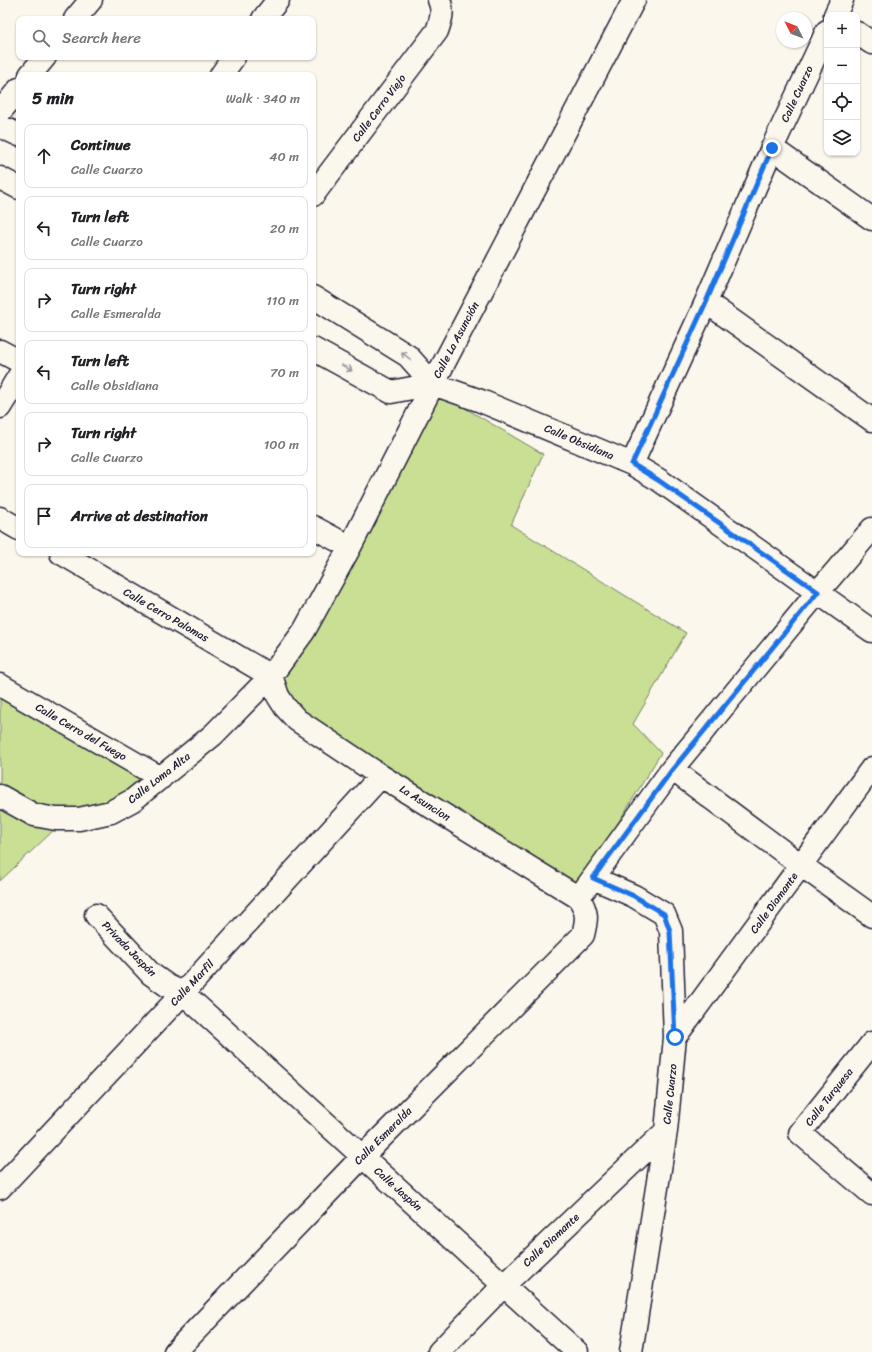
<!DOCTYPE html>
<html lang="en">
<head>
<meta charset="utf-8">
<style>
	:root { --surface:#fff; --page:#f2f2f2; --text:#202124; --muted:#757577; --line:#e0e0e0 }
	body { margin:0; font-family:Sriracha,sans-serif; background:var(--page); color:var(--text) }
	.controls { position:absolute; right:12px; top:12px; display:grid; overflow:hidden; border-radius:8px; box-shadow:0 1px 3px #0004 }
	.controls button { width:36px; height:36px; display:grid; place-items:center; padding:0; border:0; border-bottom:1px solid var(--line); background:var(--surface); color:var(--text); font:20px sans-serif }
	.compass { position:absolute; left:776px; top:12px; width:36px; height:36px; border-radius:50%; background:var(--surface); box-shadow:0 1px 3px #0004; rotate:312deg }
	.stop { position:absolute; width:12px; height:12px; margin:-9px; border:3px solid #1a73e8; border-radius:50%; background:#fff }
	.stop.end { background:#1a73e8; border-color:#fff; box-shadow:0 1px 4px #0008 }
	.list { margin:0; padding:0; list-style:none }
	h2 { display:flex; justify-content:space-between; align-items:center; height:52px; margin:0; padding:0 16px; font-size:17px }
	h2 small { font-size:13px; font-weight:400; color:var(--muted) }
	.list li { display:grid; grid-template-columns:26px 1fr auto; gap:12px; align-items:center; box-sizing:border-box; height:64px; margin:0 8px 8px; padding:0 8px; border:1px solid var(--line); border-radius:8px }
	.list b { display:block; font-size:15px; white-space:nowrap }
	.list p { margin:0; font-size:13px; white-space:nowrap; color:var(--muted) }
	.list em { font-size:13px; font-style:normal; color:var(--muted) }
	.icon { flex:none; width:22px; height:22px; fill:none; stroke:currentColor; stroke-width:2; stroke-linecap:round; stroke-linejoin:round }
	.map { position:relative; flex:none; width:872px; height:1352px; overflow:hidden }
	.search { position:absolute; background:var(--surface); box-shadow:0 1px 3px #0004; left:16px; top:16px; width:300px; height:44px; display:flex; align-items:center; gap:10px; box-sizing:border-box; padding:0 14px; border-radius:8px; color:var(--muted); font-size:15px }
	.panel { position:absolute; background:var(--surface); box-shadow:0 1px 3px #0004; left:16px; top:72px; width:300px; height:484px; border-radius:8px }
	.map>svg:first-child { display:block }
</style>
</head>
<body>
<div class="map">
<svg width="872" height="1352" viewBox="0 0 872 1352">
	<rect width="100%" height="100%" fill="#fbf7ec"/>
	<filter id="ink" filterUnits="userSpaceOnUse"><feTurbulence type="fractalNoise" baseFrequency=".025" numOctaves="2"/><feDisplacementMap in="SourceGraphic" scale="8" xChannelSelector="R" yChannelSelector="G"/><feConvolveMatrix kernelMatrix="1 2 1 2 8 2 1 2 1" color-interpolation-filters="sRGB"/></filter>
	<g filter="url(#ink)">
		<path fill="#c9df94" stroke="#768068" d="M441 394 543 454 511 525 686 633 633 724 661 753 578 888 295 707 282 675Z
			M0 694 149 778 117 800 78 813 36 809 0 789Z
			M0 799 54 830 0 881Z"/>
		<g fill="none" stroke-linecap="round" stroke-linejoin="round">
			<g stroke="#22223b" stroke-width="25">
				<path id="minor" d="M835 15 842 0
					M75 19 91 0
					M263 19 278 0
					M857 33 872 43
					M30 75 45 57
					M221 75 234 57
					M0 112 19 89
					M0 126 19 135
					M772 148 872 219
					M0 178 19 188
					M313 195 437 31C441 20 444 11 439 0
					M313 297 408 356 433 384
					M706 302 872 420
					M313 349 391 392 433 384 481 401 632 464 659 480 872 631
					M0 351 19 361
					M0 407 19 376
					M632 464 706 302 772 148 827 31
					M0 518 19 529
					M313 527 350 547
					M61 553 271 676
					M0 685 161 778
					M672 769 801 865 872 916
					M0 796 34 815 56 819H79L111 812 133 800 213 735 271 676 304 631 350 547 433 384 634 0
					M593 878 634 896 664 914 671 931 675 1037 666 1131 631 1352
					M585 889 672 769 818 592 872 529
					M96 915 151 974 168 986 183 993 577 1352
					M675 1037 872 768
					M872 1043 800 1133 872 1194
					M0 1188 183 993 381 776
					M175 1352 362 1157 583 935C587 919 588 913 579 898L381 776 297 720 285 707 278 696 271 676
					M439 1352 504 1285 666 1131"/>
			</g>
			<use href="#minor" stroke="#fbf7ec" stroke-width="22"/>
		</g>
		<defs><path id="oneway-shaft" d="M-6 0H5M1.5-3L5.5 0L1.5 3" fill="none" stroke-width="1.6" stroke-linecap="round" stroke-linejoin="round"/></defs>
		<g stroke="#99979c">
			<use href="#oneway-shaft" transform="translate(406 356) rotate(-142)"/>
			<use href="#oneway-shaft" transform="translate(347 368) rotate(29)"/>
		</g>
	</g>
	<g fill="none" stroke-linecap="round" stroke-linejoin="round" filter="url(#ink)">
		<path stroke="#1a73e8" stroke-width="5" d="M675 1037 670 931 664 914 634 896 593 878 672 770 818 592 658 480 632 464 706 302 772 148"/>
	</g>
	<g text-anchor="middle" dominant-baseline="central" stroke-width="4" stroke-linejoin="round" paint-order="stroke">
		<g font-size="11" fill="#22223b" stroke="#fbf7ec">
			<text transform="translate(797 94) rotate(-65)">Calle Cuarzo</text>
			<text transform="translate(379 108) rotate(-53)">Calle Cerro Viejo</text>
			<text transform="translate(456 340) rotate(-62)">Calle La Asunción</text>
			<text transform="translate(579 442) rotate(23)">Calle Obsidiana</text>
			<text transform="translate(166 615) rotate(30)">Calle Cerro Palomas</text>
			<text transform="translate(81 732) rotate(30)">Calle Cerro del Fuego</text>
			<text transform="translate(159 778) rotate(-38)">Calle Loma Alta</text>
			<text transform="translate(425 803) rotate(32)">La Asuncion</text>
			<text transform="translate(774 903) rotate(-54)">Calle Diamante</text>
			<text transform="translate(129 949) rotate(46)">Privada Jaspón</text>
			<text transform="translate(192 983) rotate(-47)">Calle Marfil</text>
			<text transform="translate(670 1094) rotate(-84)">Calle Cuarzo</text>
			<text transform="translate(829 1097) rotate(-52)">Calle Turquesa</text>
			<text transform="translate(383 1136) rotate(-45)">Calle Esmeralda</text>
			<text transform="translate(398 1189) rotate(42)">Calle Jaspón</text>
			<text transform="translate(551 1240) rotate(-43)">Calle Diamante</text>
		</g>
	</g>
</svg>
<div class="controls">
<button>+</button>
<button>−</button>
<button><svg class="icon" aria-label="locate" viewBox="0 0 24 24"><circle cx="12" cy="12" r="6"/><path d="M12 2v4M12 18v4M2 12h4M18 12h4"/></svg></button>
<button><svg class="icon" aria-label="layers" viewBox="0 0 24 24"><path d="M12 4l9 5-9 5-9-5zM3 14l9 5 9-5"/></svg></button>
</div>
<svg class="compass" viewBox="-18 -18 36 36"><path d="M0-13l5 13h-10z" fill="#e53935"/><path d="M0 13l5-13h-10z" fill="#757577"/></svg>
<div class="stop" style="left:675px;top:1037px"></div>
<div class="stop end" style="left:772px;top:148px"></div>
<div class="search"><svg class="icon" aria-label="search" viewBox="0 0 24 24"><circle cx="10" cy="10" r="6"/><path d="M15 15l6 6"/></svg>Search here</div>
<section class="panel">
<h2>5 min<small>Walk · 340 m</small></h2>
<ul class="list">
<li><svg class="icon" aria-label="ahead" viewBox="0 0 24 24"><path d="M12 20V5M6 11l6-6 6 6"/></svg><div><b>Continue</b><p>Calle Cuarzo</p></div><em>40 m</em></li>
<li><svg class="icon" aria-label="left" viewBox="0 0 24 24"><path d="M17 20v-9H6M10 6l-5 5 5 5"/></svg><div><b>Turn left</b><p>Calle Cuarzo</p></div><em>20 m</em></li>
<li><svg class="icon" aria-label="right" viewBox="0 0 24 24"><path d="M7 20v-9h11M14 6l5 5-5 5"/></svg><div><b>Turn right</b><p>Calle Esmeralda</p></div><em>110 m</em></li>
<li><svg class="icon" aria-label="left" viewBox="0 0 24 24"><path d="M17 20v-9H6M10 6l-5 5 5 5"/></svg><div><b>Turn left</b><p>Calle Obsidiana</p></div><em>70 m</em></li>
<li><svg class="icon" aria-label="right" viewBox="0 0 24 24"><path d="M7 20v-9h11M14 6l5 5-5 5"/></svg><div><b>Turn right</b><p>Calle Cuarzo</p></div><em>100 m</em></li>
<li><svg class="icon" aria-label="arrive" viewBox="0 0 24 24"><path d="M6 21V4h12l-3 4 3 4H6"/></svg><div><b>Arrive at destination</b></div></li>
</ul>
</section>
</div>
</body>
</html>
